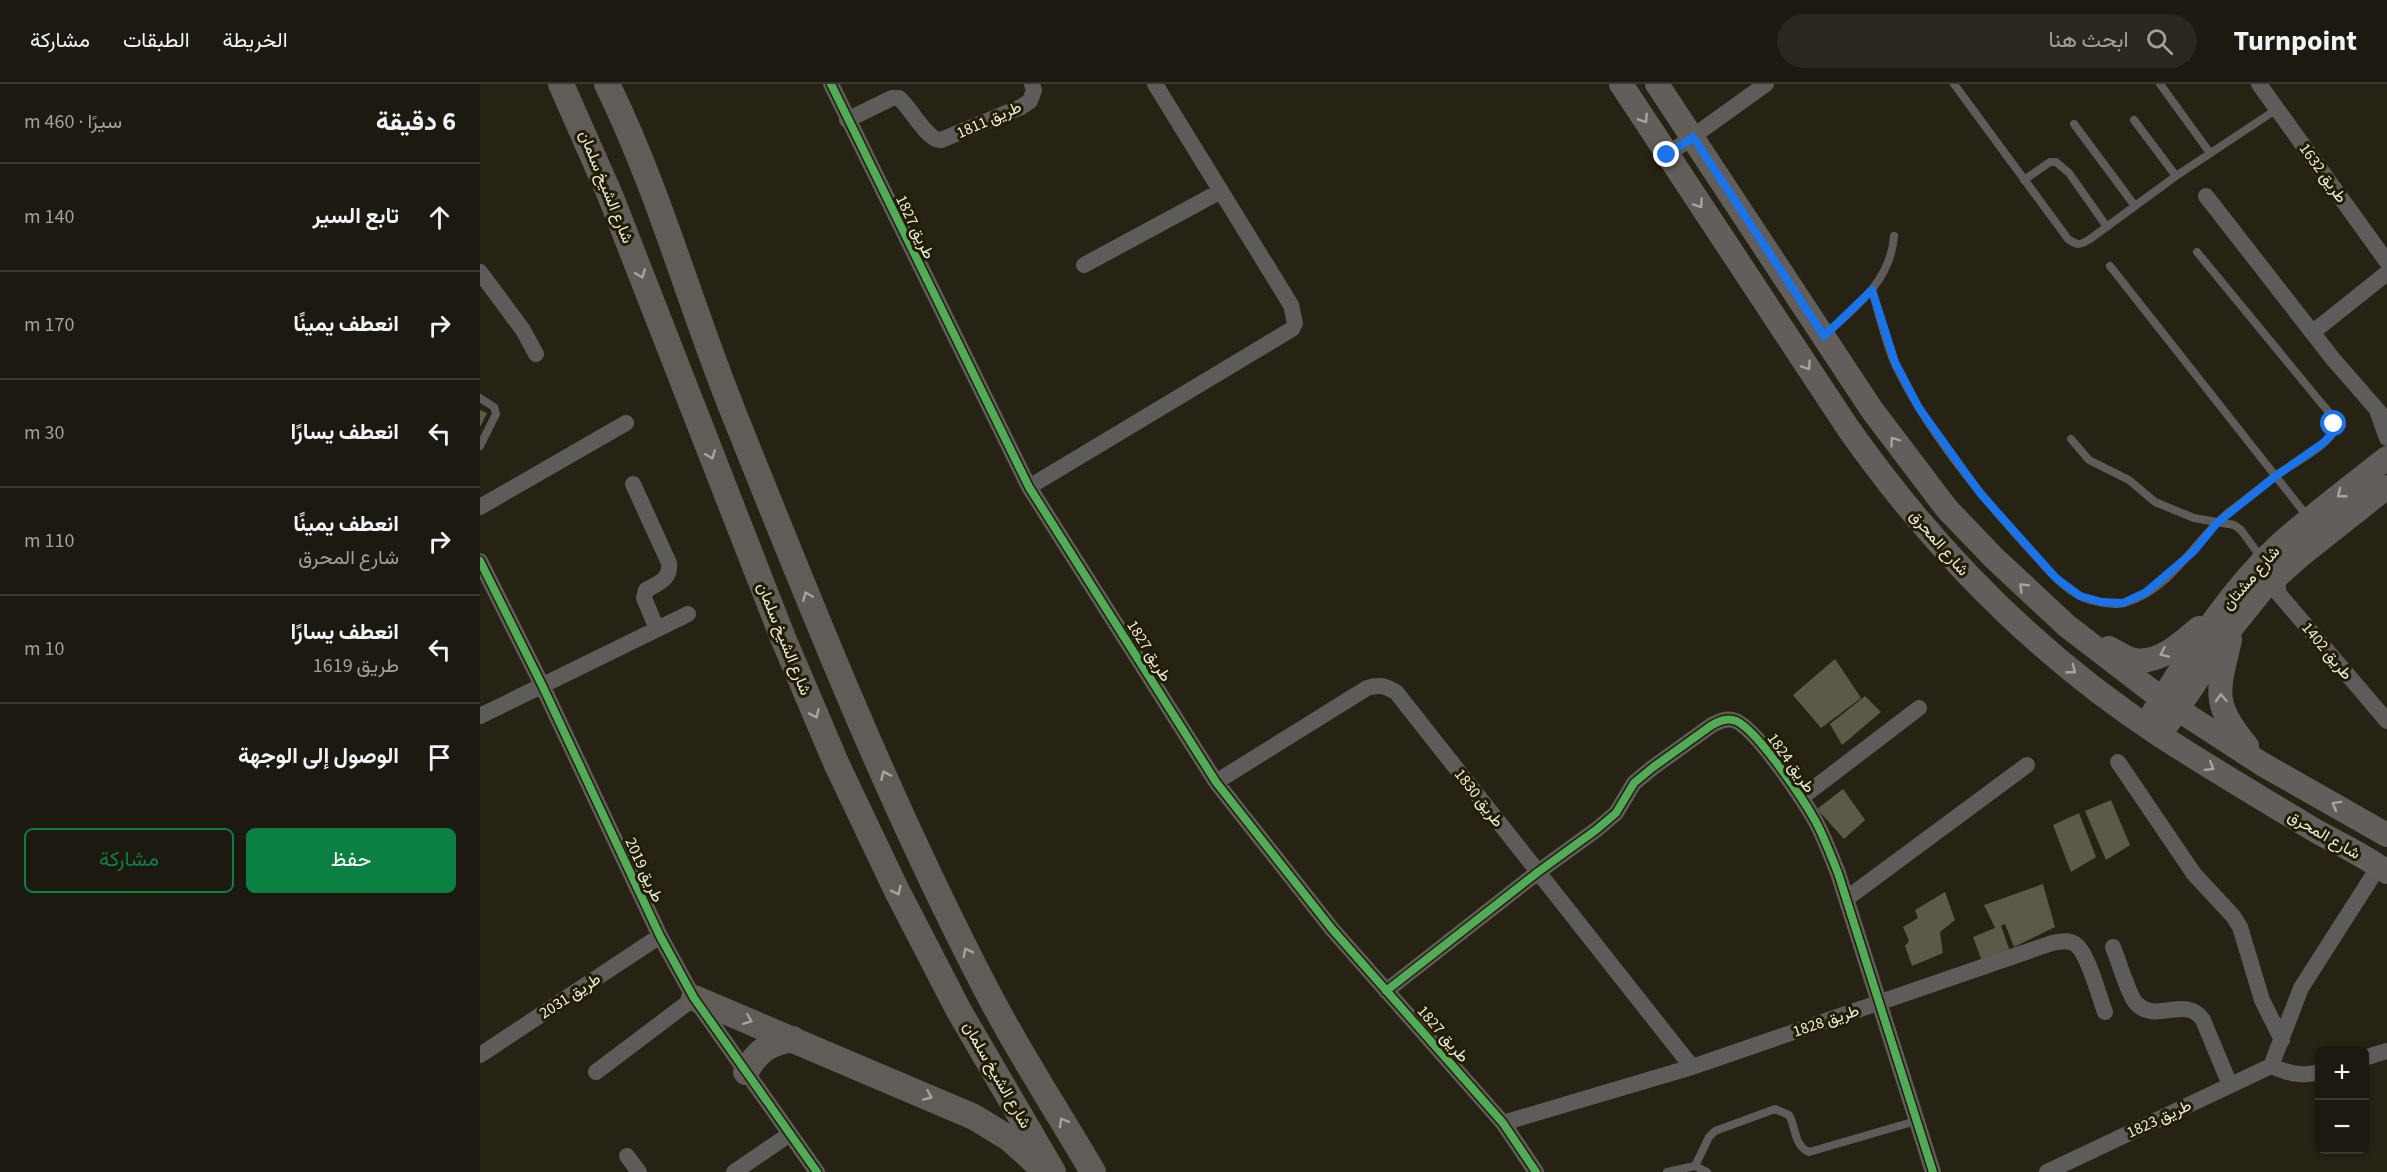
<!DOCTYPE html>
<html lang="ar">
<head>
<meta charset="utf-8">
<style>
	:root { --surface:#1c1a10; --page:#29271e; --text:#f1f3f6; --muted:#a0a19f; --line:#3a3830; --accent:#0b8043 }
	body { margin:0; font-family:"Source Sans 3",Vazirmatn,sans-serif; background:var(--page); color:var(--text); direction:rtl }
	.controls { position:absolute; right:18px; bottom:18px; display:grid; overflow:hidden; border-radius:9px; box-shadow:0 2px 4px #0004 }
	.controls button { width:54px; height:54px; display:grid; place-items:center; padding:0; border:0; border-bottom:2px solid var(--line); background:var(--surface); color:var(--text); font:30px sans-serif }
	.stop { position:absolute; width:18px; height:18px; margin:-14px; border:4px solid #1a73e8; border-radius:50%; background:#fff }
	.stop.end { background:#1a73e8; border-color:#fff; box-shadow:0 2px 6px #0008 }
	.list { margin:0; padding:0; list-style:none }
	h2 { display:flex; justify-content:space-between; align-items:center; height:78px; margin:0; padding:0 24px; font-size:26px }
	h2 small { font-size:20px; font-weight:400; color:var(--muted) }
	.list li { display:grid; grid-template-columns:39px 1fr auto; gap:18px; align-items:center; box-sizing:border-box; height:108px; padding:0 24px; border-top:2px solid var(--line) }
	.list b { display:block; font-size:22px; white-space:nowrap }
	.list p { margin:0; font-size:20px; white-space:nowrap; color:var(--muted) }
	.list em { font-size:20px; font-style:normal; color:var(--muted) }
	.actions { display:flex; gap:12px; padding:18px 24px }
	.actions a { flex:1; padding:14px 0; border:2px solid var(--accent); border-radius:9px; text-align:center; font-size:21px; color:var(--accent) }
	.actions .main { background:var(--accent); color:#fff }
	.icon { flex:none; width:33px; height:33px; fill:none; stroke:currentColor; stroke-width:2; stroke-linecap:round; stroke-linejoin:round }
	.map { position:relative; flex:none; width:1907px; height:1088px; overflow:hidden; direction:ltr }
	header { display:flex; align-items:center; gap:36px; box-sizing:border-box; height:84px; padding:0 30px; background:var(--surface); border-bottom:2px solid var(--line) }
	header strong { font-size:28px }
	nav { display:flex; gap:33px; margin-inline-start:auto; font-size:21px }
	.search { width:420px; height:54px; background:var(--page); display:flex; align-items:center; gap:15px; box-sizing:border-box; padding:0 21px; border-radius:33px; color:var(--muted); font-size:22px }
	main { display:flex }
	aside { flex:1; background:var(--surface) }
	.map>svg:first-child { display:block }
</style>
</head>
<body>
<header>
<strong>Turnpoint</strong>
<div class="search"><svg class="icon" aria-label="search" viewBox="0 0 24 24"><circle cx="10" cy="10" r="6"/><path d="M15 15l6 6"/></svg>ابحث هنا</div>
<nav><a>الخريطة</a><a>الطبقات</a><a>مشاركة</a></nav>
</header>
<main>
<div class="map">
<svg width="1907" height="1088" viewBox="0 0 1907 1088">
	<rect width="100%" height="100%" fill="#262315"/>
	<path fill="#5c5948" d="M0 326 7 329 0 343Z
		M1355 575 1381 614 1341 644 1313 611Z
		M1385 612 1401 628 1362 661 1350 640Z
		M1363 705 1385 736 1364 755 1337 725Z
		M1631 716 1650 761 1626 776 1605 727Z
		M1599 729 1616 773 1591 788 1573 741Z
		M1563 800 1575 843 1534 863 1525 840 1521 842 1531 870 1503 880 1493 853 1515 844 1504 821Z
		M1465 808 1475 836 1460 848 1463 869 1432 882 1425 862 1429 857 1423 843 1438 834 1435 826Z"/>
	<g fill="none" stroke-linecap="round" stroke-linejoin="round">
		<path stroke="#5e5b5b" stroke-width="8" d="M1474 0 1588 155C1597 162 1601 161 1610 155L1696 92 1797 25
			M1680 0 1730 69
			M1654 36 1696 92
			M1594 40 1655 122
			M1544 96 1570 78H1576L1589 89 1627 143
			M1630 182 1827 432
			M1392 206C1399 230 1405 257 1415 280 1447 347 1500 411 1550 466 1565 482 1580 502 1600 512 1611 517 1632 522 1644 519 1691 507 1714 456 1749 428 1765 416 1780 404 1795 392 1809 382 1846 363 1853 348 1857 337 1849 328 1842 320L1717 168
			M1346 250C1377 222 1411 196 1414 152
			M0 314 14 323 16 330 0 362
			M1591 355 1609 376 1649 396 1675 418 1714 434 1754 441 1761 446 1782 475
			M1215 1082 1229 1053 1235 1047 1295 1025 1309 1031C1316 1043 1314 1062 1329 1068L1436 1037
			M1187 1088 1215 1082 1227 1088"/>
		<path stroke="#5e5b5b" stroke-width="16" d="M351 0 549 403 736 698 852 845 1023 1039 1056 1088
			M1779 0 1907 178
			M367 36 412 14H419C431 24 447 57 461 56L541 23 550 17 554 6 552 0
			M1187 71 1286 0
			M1726 112 1853 275 1907 337
			M604 181 741 107
			M0 188 43 246 56 270
			M1833 248 1907 189
			M1898 329 1907 354
			M153 400 189 479C191 495 179 499 166 506L164 514 177 545
			M549 403 812 245 815 239 811 221 675 0
			M0 423 146 339
			M0 477 62 601 180 852 214 914 337 1088
			M1796 493 1799 510 1907 637
			M0 632 208 530
			M1638 678 1714 790 1753 832 1760 843 1782 916 1802 956
			M736 698 887 604C899 600 905 602 916 608L1212 983
			M1321 714 1439 624
			M1366 815 1547 681
			M1633 863C1638 875 1649 912 1656 919 1676 941 1705 910 1723 936L1750 1001
			M906 907 1058 788 1116 746 1136 729 1154 699 1172 684 1232 641C1238 638 1245 634 1253 636 1274 640 1325 718 1336 738 1345 755 1351 772 1358 789L1453 1088
			M0 971 180 852
			M1884 974 1907 967
			M1791 982 1821 904 1899 782
			M116 988 214 914
			M1023 1039 1212 983 1572 859C1580 858 1587 855 1595 860 1608 868 1619 913 1625 928
			M147 1072 159 1088
			M254 1088 310 1050
			M1567 1088 1791 982C1808 989 1821 993 1840 988"/>
		<path stroke="#625e5b" stroke-width="24" d="M1141 0 1368 344C1453 465 1556 570 1681 652 1732 685 1784 716 1836 747 1859 760 1885 772 1907 788
			M1177 0 1392 326 1467 425 1514 474 1587 542 1682 615 1782 680 1907 751
			M1750 556C1738 607 1731 619 1767 662
			M1629 564C1637 568 1646 575 1655 576 1680 580 1702 558 1719 544
			M1673 629C1710 572 1746 511 1796 464 1831 432 1870 403 1907 374
			M1688 639 1753 542 1782 506 1821 471 1907 403"/>
		<path stroke="#605c57" stroke-width="26" d="M81 0 130 111 303 554 357 681 416 805 479 927 573 1088
			M127 0C179 106 210 221 254 330 332 525 410 721 507 907 539 969 578 1028 613 1088
			M214 914 494 1033 530 1055 562 1084
			M266 988C276 968 290 958 313 955"/>
		<g stroke="#221e05" stroke-width="11">
			<path id="cycleway" d="M351 0 549 403 736 698 852 845 1023 1039 1056 1088
				M0 477 62 601 180 852 214 914 337 1088
				M906 907 1058 788 1116 746 1136 729 1154 699 1172 684 1232 641C1238 638 1245 634 1253 636 1274 640 1325 718 1336 738 1345 755 1351 772 1358 789L1453 1088"/>
		</g>
		<use href="#cycleway" stroke="#51ab58" stroke-width="8"/>
	</g>
	<defs><path id="oneway-chevron" d="M-2-3.5L2.5 0L-2 3.5" fill="none" stroke-width="1.6" stroke-linecap="round" stroke-linejoin="round" transform="scale(1.5)"/></defs>
	<g stroke="#a8a59c">
		<use href="#oneway-chevron" transform="translate(1164 35) rotate(57)"/>
		<use href="#oneway-chevron" transform="translate(1219 120) rotate(56)"/>
		<use href="#oneway-chevron" transform="translate(1327 282) rotate(56)"/>
		<use href="#oneway-chevron" transform="translate(1414 357) rotate(-126)"/>
		<use href="#oneway-chevron" transform="translate(1861 410) rotate(142)"/>
		<use href="#oneway-chevron" transform="translate(1543 503) rotate(-136)"/>
		<use href="#oneway-chevron" transform="translate(1684 569) rotate(157)"/>
		<use href="#oneway-chevron" transform="translate(1592 586) rotate(38)"/>
		<use href="#oneway-chevron" transform="translate(1741 614) rotate(-93)"/>
		<use href="#oneway-chevron" transform="translate(1730 683) rotate(32)"/>
		<use href="#oneway-chevron" transform="translate(1856 721) rotate(-151)"/>
	</g>
	<g stroke="#a7a49a">
		<use href="#oneway-chevron" transform="translate(161 190) rotate(69)"/>
		<use href="#oneway-chevron" transform="translate(231 371) rotate(69)"/>
		<use href="#oneway-chevron" transform="translate(327 512) rotate(-112)"/>
		<use href="#oneway-chevron" transform="translate(335 630) rotate(66)"/>
		<use href="#oneway-chevron" transform="translate(405 691) rotate(-114)"/>
		<use href="#oneway-chevron" transform="translate(417 807) rotate(64)"/>
		<use href="#oneway-chevron" transform="translate(487 868) rotate(-116)"/>
		<use href="#oneway-chevron" transform="translate(268 936) rotate(22)"/>
		<use href="#oneway-chevron" transform="translate(448 1012) rotate(23)"/>
		<use href="#oneway-chevron" transform="translate(583 1038) rotate(-120)"/>
	</g>
	<g fill="none" stroke-linecap="round" stroke-linejoin="round">
		<path stroke="#1a73e8" stroke-width="8" d="M1187 71 1213 53 1344 252 1392 206 1415 278 1439 324 1500 409 1576 494 1600 512 1622 518 1643 519 1666 508 1713 468 1738 438 1796 392 1843 359 1852 350 1854 340"/>
	</g>
	<g text-anchor="middle" dominant-baseline="central" stroke-width="6" stroke-linejoin="round" paint-order="stroke">
		<g font-size="16" fill="#eeecdd" stroke="#221e05">
			<text transform="translate(509 36) rotate(-24)">طريق 1811</text>
			<text transform="translate(1843 89) rotate(54)">طريق 1632</text>
			<text transform="translate(126 103) rotate(68)">شارع الشيخ سلمان</text>
			<text transform="translate(435 143) rotate(64)">طريق 1827</text>
			<text transform="translate(1459 459) rotate(49)">شارع المحرق</text>
			<text transform="translate(1771 494) rotate(-49)">شارع مشتان</text>
			<text transform="translate(304 555) rotate(68)">شارع الشيخ سلمان</text>
			<text transform="translate(669 567) rotate(58)">طريق 1827</text>
			<text transform="translate(1847 567) rotate(50)">طريق 1402</text>
			<text transform="translate(1311 679) rotate(54)">طريق 1824</text>
			<text transform="translate(999 714) rotate(52)">طريق 1830</text>
			<text transform="translate(1844 751) rotate(30)">شارع المحرق</text>
			<text transform="translate(164 786) rotate(65)">طريق 2019</text>
			<text transform="translate(90 912) rotate(-33)">طريق 2031</text>
			<text transform="translate(1346 937) rotate(-19)">طريق 1828</text>
			<text transform="translate(963 950) rotate(49)">طريق 1827</text>
			<text transform="translate(517 991) rotate(60)">شارع الشيخ سلمان</text>
			<text transform="translate(1679 1035) rotate(-25)">طريق 1823</text>
		</g>
	</g>
</svg>
<div class="controls">
<button>+</button>
<button>−</button>
</div>
<div class="stop" style="left:1854px;top:340px"></div>
<div class="stop end" style="left:1187px;top:71px"></div>
</div>
<aside>
<h2>6 دقيقة<small>سيرًا · 460 m</small></h2>
<ul class="list">
<li><svg class="icon" aria-label="ahead" viewBox="0 0 24 24"><path d="M12 20V5M6 11l6-6 6 6"/></svg><div><b>تابع السير</b></div><em>140 m</em></li>
<li><svg class="icon" aria-label="right" viewBox="0 0 24 24"><path d="M7 20v-9h11M14 6l5 5-5 5"/></svg><div><b>انعطف يمينًا</b></div><em>170 m</em></li>
<li><svg class="icon" aria-label="left" viewBox="0 0 24 24"><path d="M17 20v-9H6M10 6l-5 5 5 5"/></svg><div><b>انعطف يسارًا</b></div><em>30 m</em></li>
<li><svg class="icon" aria-label="right" viewBox="0 0 24 24"><path d="M7 20v-9h11M14 6l5 5-5 5"/></svg><div><b>انعطف يمينًا</b><p>شارع المحرق</p></div><em>110 m</em></li>
<li><svg class="icon" aria-label="left" viewBox="0 0 24 24"><path d="M17 20v-9H6M10 6l-5 5 5 5"/></svg><div><b>انعطف يسارًا</b><p>طريق 1619</p></div><em>10 m</em></li>
<li><svg class="icon" aria-label="arrive" viewBox="0 0 24 24"><path d="M6 21V4h12l-3 4 3 4H6"/></svg><div><b>الوصول إلى الوجهة</b></div></li>
</ul>
<div class="actions"><a class="main">حفظ</a><a>مشاركة</a></div>
</aside>
</main>
</body>
</html>
